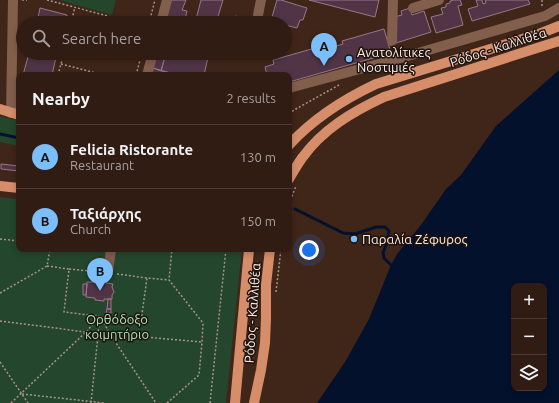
<!DOCTYPE html>
<html lang="en">
<head>
<meta charset="utf-8">
<style>
	:root { --surface:#301c13; --page:#3c2921; --text:#f1f3f6; --muted:#a8a1a0; --line:#4b3a33; --accent:#7bbef9 }
	body { margin:0; font-family:Ubuntu,sans-serif; background:var(--page); color:var(--text) }
	.controls { position:absolute; right:12px; bottom:12px; display:grid; overflow:hidden; border-radius:8px; box-shadow:0 2px 6px #0003 }
	.controls button { width:36px; height:36px; display:grid; place-items:center; padding:0; border:0; border-bottom:1px solid var(--line); background:var(--surface); color:var(--text); font:20px sans-serif }
	.you { position:absolute; left:309px; top:250px; width:14px; height:14px; margin:-10px; border:3px solid #fff; border-radius:50%; background:#1a73e8; box-shadow:0 0 0 6px #1a73e833 }
	.badge { display:grid; place-items:center; width:26px; height:26px; border-radius:50%; background:var(--accent); color:#111; font-size:13px; font-weight:700 }
	.pin { position:absolute; translate:-50% -33px; filter:drop-shadow(0 1px 2px #0008) }
	.pin::after { content:''; position:absolute; top:21px; width:14px; height:12px; background:inherit; clip-path:polygon(0 0,100% 0,50% 100%) }
	.list { margin:0; padding:0; list-style:none }
	h2 { display:flex; justify-content:space-between; align-items:center; height:52px; margin:0; padding:0 16px; font-size:17px }
	h2 small { font-size:13px; font-weight:400; color:var(--muted) }
	.list li { display:grid; grid-template-columns:26px 1fr auto; gap:12px; align-items:center; box-sizing:border-box; height:64px; padding:0 16px; border-top:1px solid var(--line) }
	.list b { display:block; font-size:15px; white-space:nowrap }
	.list p { margin:0; font-size:13px; white-space:nowrap; color:var(--muted) }
	.list em { font-size:13px; font-style:normal; color:var(--muted) }
	.icon { flex:none; width:22px; height:22px; fill:none; stroke:currentColor; stroke-width:2; stroke-linecap:round; stroke-linejoin:round }
	.map { position:relative; flex:none; width:559px; height:403px; overflow:hidden }
	.search { position:absolute; background:var(--surface); box-shadow:0 2px 6px #0003; left:16px; top:16px; width:276px; height:44px; display:flex; align-items:center; gap:10px; box-sizing:border-box; padding:0 14px; border-radius:22px; color:var(--muted); font-size:15px }
	.panel { position:absolute; background:var(--surface); box-shadow:0 2px 6px #0003; left:16px; top:72px; width:276px; height:180px; border-radius:8px }
	.map>svg:first-child { display:block }
</style>
</head>
<body>
<div class="map">
<svg width="559" height="403" viewBox="0 0 559 403">
	<rect width="100%" height="100%" fill="#402519"/>
	<path fill="#24462d" d="M59 0H116L112 15Z
		M0 116 19 121V146L0 142Z
		M0 197 19 199V249H242L226 403H0Z"/>
	<path fill="#04112c" fill-rule="evenodd" d="M559 70V403H317L345 362 369 319 391 265 397 254 421 225 446 189 461 175 496 126ZM514 286H544V388H514Z"/>
	<g fill="none" stroke-linecap="round" stroke-linejoin="round">
		<path stroke="#04112c" stroke-width="3" d="M0 134 19 138
			M295 209 343 233 355 234 376 227H385L389 231 387 242 383 253 384 258 391 265"/>
	</g>
	<path fill="#513546" stroke="#97778a" d="M170 0H186L182 10 187 11 184 23H164Z
		M201 0H223L216 23H195Z
		M277 0H281L307 8 303 20H300L297 28 285 25V23H280L271 20Z
		M309 0H379L375 17Z
		M454 0H460L462 5 458 6 463 25 436 33 431 17 443 14 441 8 446 7V4L450 3V1Z
		M476 0H482L483 4 486 3 485 0H528L530 4 472 21 468 9 478 6Z
		M40 8 67 15 65 23H37Z
		M410 8 412 15 424 11 431 32 396 43 394 17 402 15 401 11Z
		M235 16 250 20 252 23H233Z
		M384 29 391 53 289 82V75H267L265 67 274 64 273 60 322 46 323 50 343 44 342 41Z
		M29 53H57L52 75H23Z
		M157 53H166L161 71 153 68Z
		M166 53H209L204 75H178L161 71Z
		M153 68 178 75 152 74Z
		M1 164 19 166V171L1 169Z
		M96 280 106 281V283L113 284 112 287 114 292 112 295V299H104V301L95 300V298L86 297 87 282H96Z
		M83 284H87L86 295H83Z
		M108 299H111V309H107Z
		M107 309H111V313H106Z"/>
	<g fill="none" stroke-linecap="round" stroke-linejoin="round">
		<path stroke="#a8938a" stroke-width="1.5" stroke-dasharray="2 2" stroke-linecap="butt" d="M22 0H27
			M47 0 108 16
			M542 0V6
			M71 23 75 7
			M149 23 155 0
			M61 64 100 74
			M58 75 64 53
			M136 75 142 53
			M289 114 294 110 339 85
			M289 204 296 186
			M0 239 19 241
			M47 266 69 269
			M99 272 69 269 64 312 141 321 147 278 169 280
			M117 274 147 278
			M276 292 281 249
			M0 293 47 266 50 249
			M100 316 110 334 156 403
			M0 321 86 332 202 342
			M0 362 28 403
			M22 394 105 403
			M11 403 86 332 100 316
			M91 403 100 316
			M167 403 199 375 202 342 203 323 169 280 172 249
			M210 403 226 249"/>
		<path stroke="#825e4d" stroke-width="10" d="M413 8 439 0
			M258 15 261 0
			M161 23 167 0
			M392 41 393 0
			M147 75 153 53
			M289 88 401 58 545 16 559 8
			M11 113 13 0
			M108 273 111 249"/>
		<path stroke="#d68d6a" stroke-width="10" d="M0 109 19 115
			M289 145C313 119 344 99 376 84L539 34 559 26
			M289 179C293 172 297 165 302 158 323 129 352 112 384 97L559 41
			M0 186 19 188
			M235 403 249 249
			M254 403 261 370 265 343 266 318V285L270 249"/>
	</g>
	<g fill="#7bbef9" stroke="#1e120c" stroke-width="1.5">
		<circle cx="349" cy="59" r="4"/>
		<circle cx="354" cy="239" r="4"/>
	</g>
	<g text-anchor="middle" dominant-baseline="central" stroke-width="3" stroke-linejoin="round" paint-order="stroke">
		<g font-size="13" fill="#feeee8" stroke="#1e120c">
			<text transform="translate(498 47) rotate(-18)">Ρόδος - Καλλιθέα</text>
			<text transform="translate(252 313) rotate(-86)">Ρόδος - Καλλιθέα</text>
		</g>
		<g font-size="13" fill="#feeee8" stroke="#1e120c" text-anchor="start">
			<text x="357" y="52">Ανατολίτικες<tspan x="357" dy="15">Νοστιμιές</tspan></text>
			<text x="362" y="239">Παραλία Ζέφυρος</text>
		</g>
		<g font-size="13" fill="#a7e4b5" stroke="#1e120c">
			<text x="117" y="319">Ορθόδοξο<tspan x="117" dy="15">κοιμητήριο</tspan></text>
		</g>
	</g>
</svg>
<div class="controls">
<button>+</button>
<button>−</button>
<button><svg class="icon" aria-label="layers" viewBox="0 0 24 24"><path d="M12 4l9 5-9 5-9-5zM3 14l9 5 9-5"/></svg></button>
</div>
<div class="you"></div>
<div class="pin badge" style="left:324px;top:66px">A</div>
<div class="pin badge" style="left:100px;top:291px">B</div>
<div class="search"><svg class="icon" aria-label="search" viewBox="0 0 24 24"><circle cx="10" cy="10" r="6"/><path d="M15 15l6 6"/></svg>Search here</div>
<section class="panel">
<h2>Nearby<small>2 results</small></h2>
<ul class="list">
<li><span class="badge">A</span><div><b>Felicia Ristorante</b><p>Restaurant</p></div><em>130 m</em></li>
<li><span class="badge">B</span><div><b>Ταξιάρχης</b><p>Church</p></div><em>150 m</em></li>
</ul>
</section>
</div>
</body>
</html>
